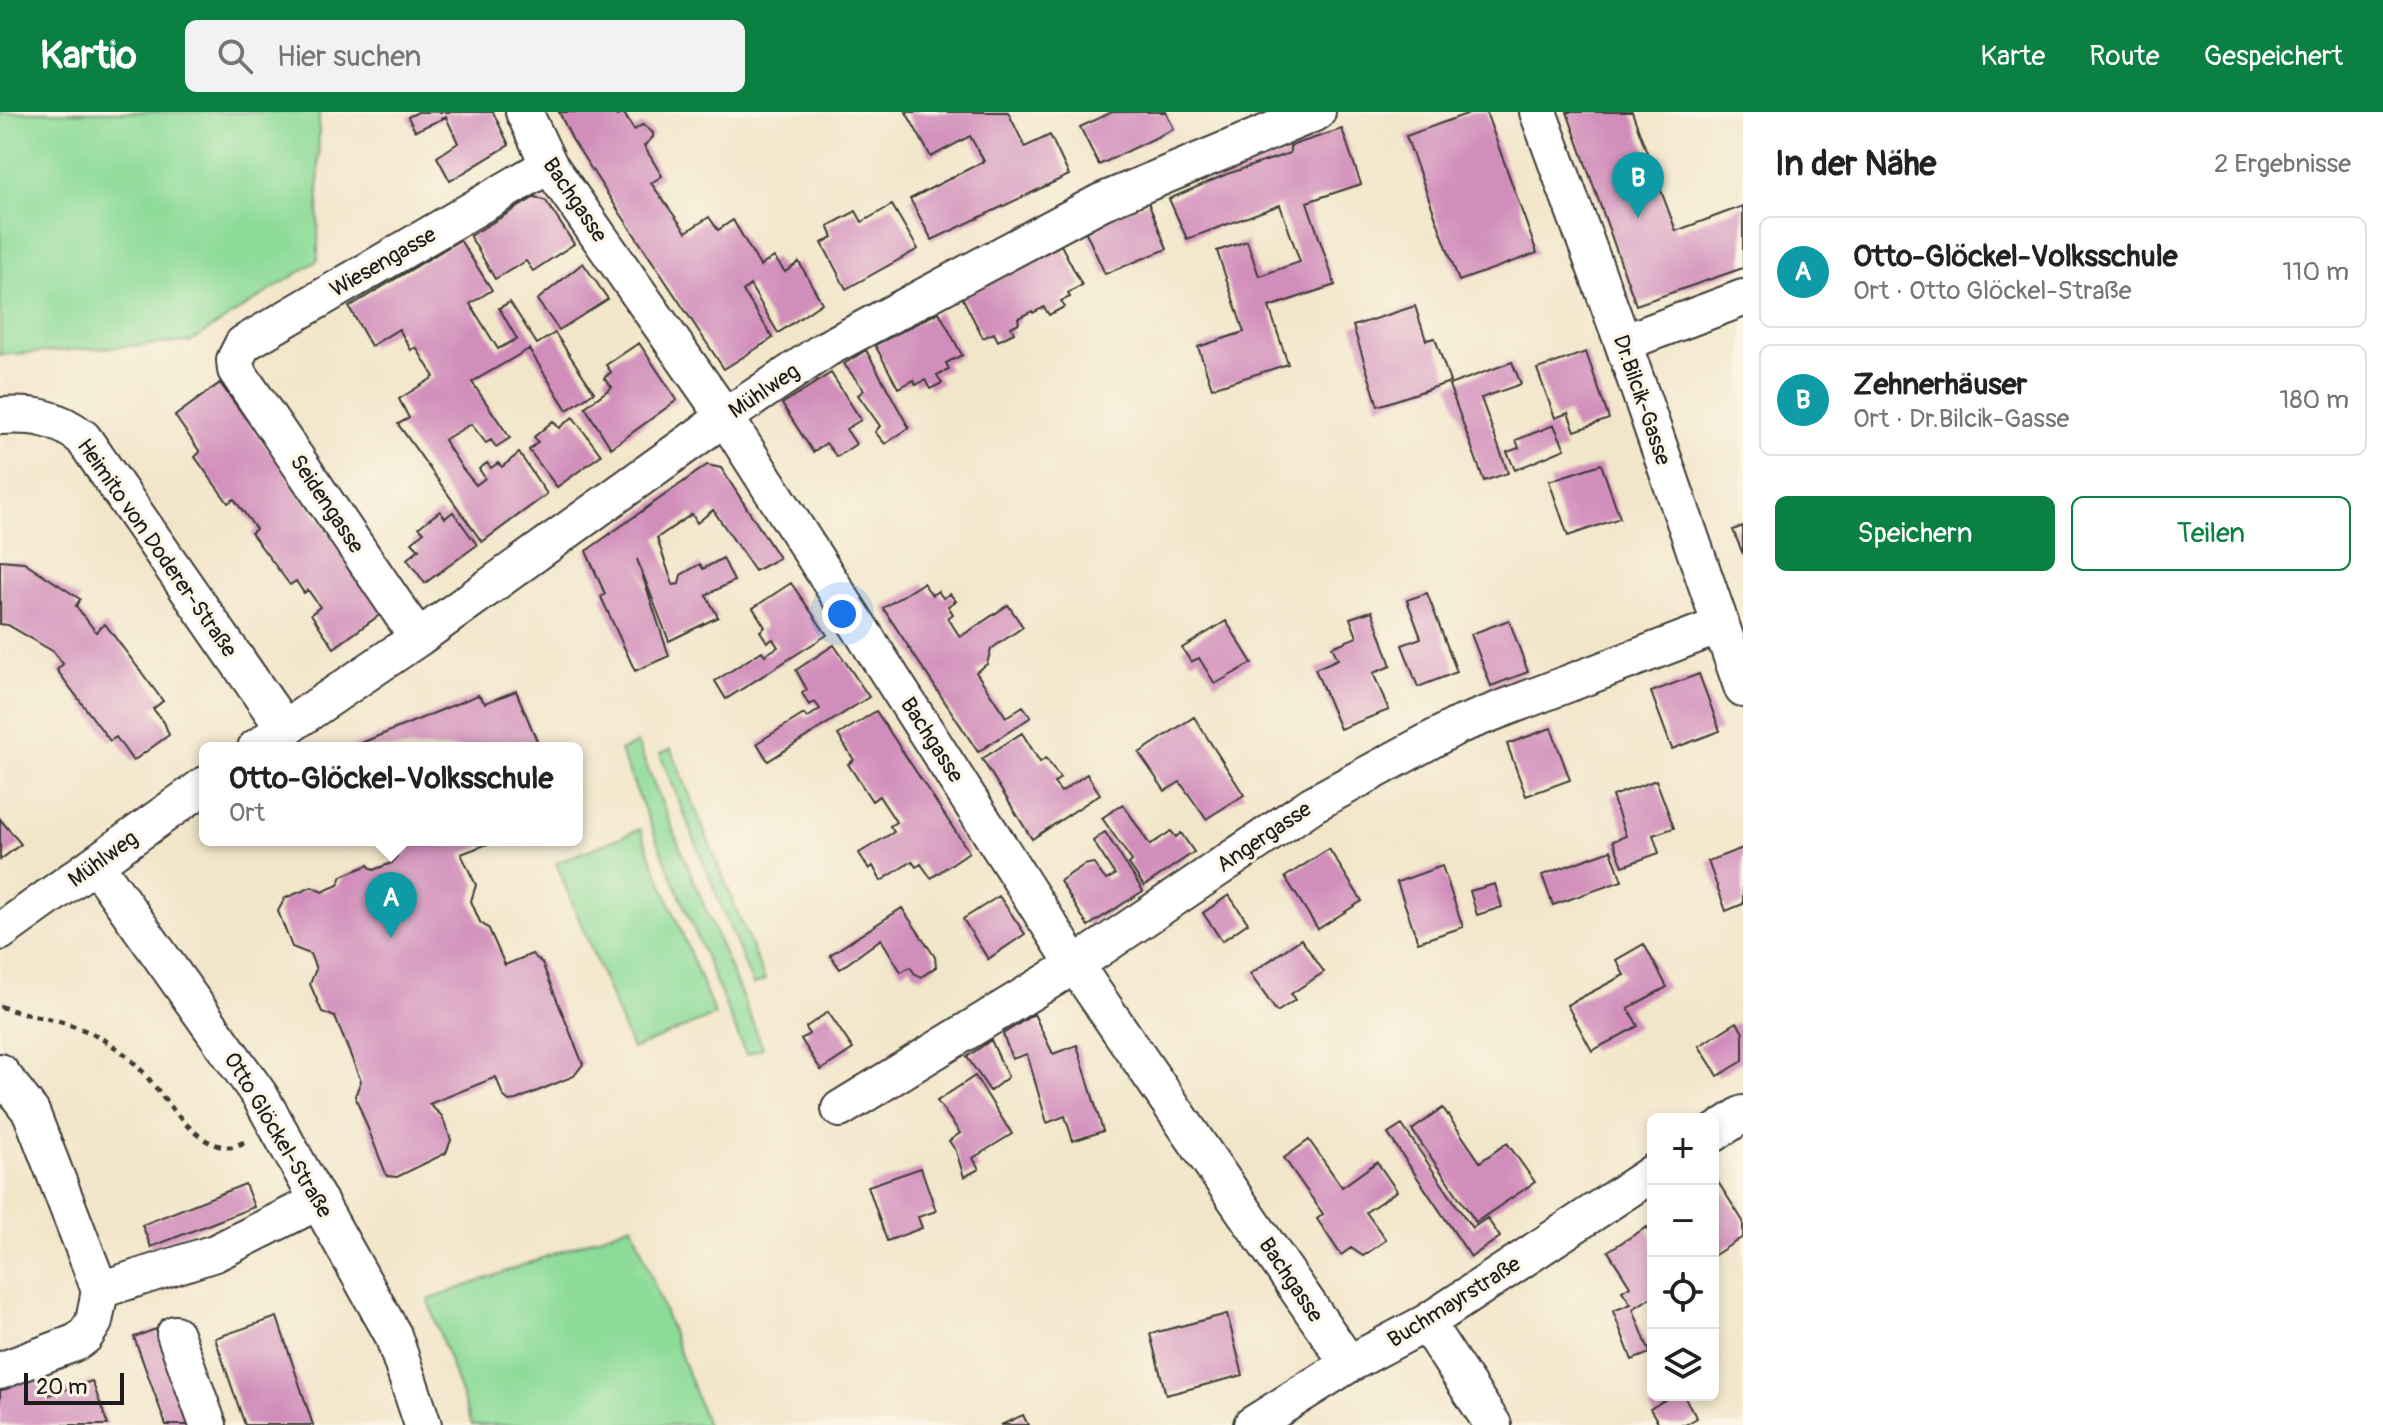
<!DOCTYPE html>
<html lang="de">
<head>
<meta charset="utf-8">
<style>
	:root { --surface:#fff; --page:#f2f2f2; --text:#222; --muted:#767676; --line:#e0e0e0; --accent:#0b8043 }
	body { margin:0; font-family:Pangolin,sans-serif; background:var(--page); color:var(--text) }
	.controls { position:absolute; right:24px; bottom:24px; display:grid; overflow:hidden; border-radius:12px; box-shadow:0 4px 12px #0003 }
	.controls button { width:72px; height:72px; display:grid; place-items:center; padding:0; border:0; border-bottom:2px solid var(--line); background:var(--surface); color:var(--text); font:40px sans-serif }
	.scale { position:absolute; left:24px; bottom:20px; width:100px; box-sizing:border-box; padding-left:8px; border:4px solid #1c1c1c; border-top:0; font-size:22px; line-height:28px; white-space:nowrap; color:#1c1c1c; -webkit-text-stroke:6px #fcf5e5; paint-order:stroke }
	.you { position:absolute; left:842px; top:502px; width:28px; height:28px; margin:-20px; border:6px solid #fff; border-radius:50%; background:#1a73e8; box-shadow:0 0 0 12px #1a73e833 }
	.badge { display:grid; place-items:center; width:52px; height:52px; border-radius:50%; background:var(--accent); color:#fff; font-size:26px; font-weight:700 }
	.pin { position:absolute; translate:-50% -66px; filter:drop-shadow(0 2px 4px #0008) }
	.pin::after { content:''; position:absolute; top:42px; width:28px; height:24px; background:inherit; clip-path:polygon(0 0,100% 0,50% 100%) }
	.popup { position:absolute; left:199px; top:630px; width:384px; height:104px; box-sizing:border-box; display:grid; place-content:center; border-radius:12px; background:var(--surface); filter:drop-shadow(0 2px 6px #0005); font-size:26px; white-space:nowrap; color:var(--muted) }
	.popup b { font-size:30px; color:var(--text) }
	.popup::after { content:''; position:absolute; left:50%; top:100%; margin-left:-16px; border:16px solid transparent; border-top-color:var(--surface) }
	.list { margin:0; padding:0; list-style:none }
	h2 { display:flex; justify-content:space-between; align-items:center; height:104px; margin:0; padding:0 32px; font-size:34px }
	h2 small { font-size:26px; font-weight:400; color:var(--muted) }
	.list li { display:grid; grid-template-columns:52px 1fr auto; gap:24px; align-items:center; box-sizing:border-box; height:112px; margin:0 16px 16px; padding:0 16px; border:2px solid var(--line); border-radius:12px }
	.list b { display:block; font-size:30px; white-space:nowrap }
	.list p { margin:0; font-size:26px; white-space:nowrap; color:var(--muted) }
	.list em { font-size:26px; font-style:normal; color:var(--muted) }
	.actions { display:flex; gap:16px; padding:24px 32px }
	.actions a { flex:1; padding:18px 0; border:2px solid var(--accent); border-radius:12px; text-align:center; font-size:28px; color:var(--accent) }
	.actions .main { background:var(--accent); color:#fff }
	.icon { flex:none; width:44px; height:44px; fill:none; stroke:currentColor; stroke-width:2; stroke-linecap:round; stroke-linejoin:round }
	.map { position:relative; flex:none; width:1743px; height:1313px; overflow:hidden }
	header { display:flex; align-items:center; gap:48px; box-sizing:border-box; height:112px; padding:0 40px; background:var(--accent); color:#fff }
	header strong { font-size:38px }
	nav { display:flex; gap:44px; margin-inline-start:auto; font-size:28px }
	.search { width:560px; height:72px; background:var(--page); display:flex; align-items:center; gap:20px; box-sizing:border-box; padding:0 28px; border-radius:12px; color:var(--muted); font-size:30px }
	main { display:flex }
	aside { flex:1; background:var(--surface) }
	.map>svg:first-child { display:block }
</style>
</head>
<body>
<header>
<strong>Kartio</strong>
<div class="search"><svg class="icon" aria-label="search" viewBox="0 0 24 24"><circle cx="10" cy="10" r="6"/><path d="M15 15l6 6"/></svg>Hier suchen</div>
<nav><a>Karte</a><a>Route</a><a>Gespeichert</a></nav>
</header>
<main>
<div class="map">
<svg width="1743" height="1313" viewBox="0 0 1743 1313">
	<rect width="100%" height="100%" fill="#fcf5e5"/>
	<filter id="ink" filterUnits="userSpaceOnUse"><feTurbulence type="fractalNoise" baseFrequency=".0125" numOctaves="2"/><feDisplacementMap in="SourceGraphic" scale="16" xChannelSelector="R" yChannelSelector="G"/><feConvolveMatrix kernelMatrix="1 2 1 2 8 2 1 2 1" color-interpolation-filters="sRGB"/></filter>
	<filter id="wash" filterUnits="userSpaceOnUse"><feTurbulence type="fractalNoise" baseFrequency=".006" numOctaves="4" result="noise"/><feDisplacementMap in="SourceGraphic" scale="32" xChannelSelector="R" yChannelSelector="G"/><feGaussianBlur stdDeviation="1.8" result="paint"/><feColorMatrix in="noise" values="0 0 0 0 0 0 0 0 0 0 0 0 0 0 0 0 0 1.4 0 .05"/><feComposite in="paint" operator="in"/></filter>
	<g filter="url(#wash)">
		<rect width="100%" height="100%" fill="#f2e6ca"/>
		<path fill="#8ddb99" stroke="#547c5a" stroke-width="2" d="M0 0H319L318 148 190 230 0 243Z
			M637 631 763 936 746 943 620 639Z
			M671 637 765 868 753 873 660 642Z
			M640 717 715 903 632 937 556 751Z
			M632 1113 707 1313H472L428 1188Z"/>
		<g id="blocks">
			<path fill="#d18ebb" d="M418 0H493L509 33 450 69 437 45 458 31 446 5 415 19 408 5Z
				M559 0H615L617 4 623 0 634 18 642 13 646 15 653 21V25L644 34 662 64 651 71 686 120 709 105 718 118 733 108 760 154 774 145 785 160 799 150 822 191 778 221 750 173 743 179 773 226 724 257 614 92 572 27Z
				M906 0H1008L1025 35 1050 23 1069 63 932 128 910 87 984 49 970 24 931 45Z
				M1112 0H1166L1174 17 1099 53 1080 15Z
				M1472 0H1486L1537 141 1459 169 1406 24Z
				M1567 0H1632L1676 119 1743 94V156L1636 193Z
				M1342 17 1361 72 1307 90 1335 173 1269 195 1288 252 1212 276 1198 235 1244 220 1217 139 1247 129 1259 164 1300 150 1280 93 1187 127 1169 87 1227 62 1290 41V34Z
				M535 85 546 89 574 132 533 159 526 149 495 167 470 124Z
				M1148 90 1167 137 1105 162 1084 116Z
				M892 93 918 137 846 177 822 131 833 125 828 114 856 99 862 110Z
				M460 128 492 178 470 192 498 237 517 227 499 196 510 190 537 232 555 221 594 280 567 298 529 237 472 270 510 326 496 335 491 328 486 331 471 312 444 328 462 356 476 373 485 366 479 357 487 351 491 356 498 351 502 355 519 341 547 382 482 430 398 312 409 306 399 287 434 265 416 235 411 238 399 217 371 234 349 195Z
				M1061 133 1082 173 1068 181 1070 185 1061 189 1064 195 1049 203 1044 195 1033 201 1032 199 1018 206 1019 211 1011 215 1014 221 998 229 994 221 983 226 962 185Z
				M583 151 608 187 559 218 537 188Z
				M1415 194 1426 228 1435 226 1450 270 1378 294 1353 214Z
				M939 200 962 243 946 251 949 257 937 263 942 271 930 277 925 268 916 273 914 268 898 276 875 233Z
				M639 231 677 288 611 336 585 295 612 275 604 266 611 260 606 253Z
				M866 238 909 316 885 332 875 320 880 314 858 283 864 278 844 252Z
				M1586 240 1609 307 1575 319 1568 301 1555 306 1537 257Z
				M1512 250 1521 272 1481 286 1508 361 1484 369 1449 273Z
				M831 261 861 308 846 317 856 332 837 345 826 331 813 340 782 292Z
				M220 271 385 499 334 536 311 502 320 495 308 478 304 481 296 469 290 473 251 421 256 417 234 387 228 391 195 345 200 340 175 304Z
				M573 305 601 343 557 375 529 338 538 330 534 325 553 309 559 316Z
				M1554 313 1565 337 1515 358 1507 340 1519 336 1516 328Z
				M1601 352 1620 406 1568 424 1549 369Z
				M707 353 721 356 779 446 755 459 713 398 697 411 692 402 657 426 673 473 679 472 681 463 700 452 703 457 723 446 734 469 706 483 718 505 669 529 637 447 669 544 635 559 601 485 605 482 586 439Z
				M440 399 445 406 453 400 477 433 425 471 407 447 419 437 412 430 424 420 419 415Z
				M1743 414V442L1733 418Z
				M0 448 24 450 80 487 76 494 96 520 105 512 163 589 153 597 164 610 169 623 133 649 116 625 110 629 57 558 63 552 54 540 8 513 0 512Z
				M791 471 827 523 726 587 715 569 762 539 765 543 778 535 773 527 767 530 760 519 765 515 753 496Z
				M923 471 932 483 938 479 943 486 950 482 956 489 948 494 953 502 948 506 960 525 1008 493 1023 515 991 537 987 552 976 560 1006 605 1023 594 1031 605 978 640 883 496Z
				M1427 481 1457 560 1418 575 1402 533 1421 526 1407 488Z
				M1372 499 1391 554 1373 561 1389 598 1340 617 1315 557 1338 547 1332 535 1357 525 1350 506Z
				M1509 508 1528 560 1491 574 1471 522Z
				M1226 509 1252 551 1215 572 1199 546 1191 550 1182 536Z
				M834 533 869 585 768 649 757 631 804 602 807 606 820 597 815 590 809 593 802 581 807 578 796 558Z
				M1699 562 1720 619 1672 637 1651 580Z
				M516 579 540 636H349L478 583 485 591Z
				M876 599 969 740 931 766 921 752 916 755 912 749 881 769 873 754 869 757 859 741 894 720 890 714 896 710 879 684 872 689 848 652 854 648 838 623Z
				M1194 605 1244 683 1206 707 1180 670 1165 679 1139 641Z
				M1551 616 1570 668 1526 684 1507 632Z
				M1022 621 1040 650 1046 646 1060 666 1054 671 1061 680 1087 662 1100 682 1032 727 982 647Z
				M1656 668 1674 716 1653 723 1659 741 1623 754 1613 729 1626 724 1612 684Z
				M1123 692 1150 733 1171 719 1176 725 1181 721 1194 740 1144 774 1129 752 1132 749 1102 706Z
				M0 707 21 732 0 748Z
				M1105 720 1143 779 1088 814 1060 769 1084 753 1093 751 1106 768 1115 763 1093 729Z
				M389 728H498L461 742 476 773 471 789 480 810 489 817 505 853 532 842 542 851 583 952 574 964 516 988 509 989 503 984 496 965 429 992 442 1004 451 1028 446 1041 397 1065 387 1064 355 984 361 969 335 905 322 900 310 872 316 857 310 842 292 835 278 799 285 786 312 775 322 780 338 773 342 764 368 753 373 758 392 751 397 744Z
				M1743 736V792L1726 799 1708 749Z
				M1329 737 1362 789 1318 817 1285 765Z
				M1611 738 1622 769 1553 793 1542 763Z
				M1442 754 1463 815 1418 830 1397 770Z
				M1495 772 1502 795 1477 803 1470 779Z
				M1229 783 1248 811 1222 829 1203 801Z
				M999 784 1025 822 988 847 963 807Z
				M902 796 935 845 936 855 921 865 915 862 910 855 901 860 881 827 840 857 830 843Z
				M1301 827 1324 860 1291 882 1295 888 1277 900 1250 862Z
				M1644 832 1667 875 1628 896 1638 914 1592 939 1567 893 1624 863 1616 848Z
				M828 900 853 937 821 958 801 927 809 922 806 915Z
				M1034 902 1053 942 1077 933 1103 1019 1073 1029 1065 1004 1047 1011 1027 942 1012 947 1003 922Z
				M1737 910 1743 921V949L1718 964 1699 934Z
				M991 928 1008 965 990 979 967 945Z
				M975 964 1012 1022 973 1046 979 1057 964 1065 956 1039 949 1029 960 1021 937 989Z
				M1443 996 1480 1050 1507 1031 1535 1070 1476 1110 1412 1018Z
				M1402 1013 1472 1116 1487 1106 1500 1125 1471 1145 1388 1022Z
				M1309 1028 1342 1075 1377 1050 1397 1079 1366 1100 1386 1128 1363 1144 1351 1136 1341 1143 1317 1107 1323 1102 1284 1046Z
				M921 1056 936 1099 918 1105 922 1116 887 1129 868 1074Z
				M1718 1070 1743 1109V1125L1713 1144V1073Z
				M245 1072 254 1095 151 1135 142 1113Z
				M1647 1115 1653 1125V1184L1633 1197 1650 1241 1632 1248 1613 1199 1631 1192 1622 1179 1630 1174 1608 1139Z
				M1227 1202 1243 1263 1166 1283 1150 1222Z
				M277 1205 313 1313H245L215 1226Z
				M156 1217 191 1313H166L134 1225Z
				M40 1258 49 1283 92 1269 108 1313H0V1272Z
				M1673 1283H1683L1697 1306 1685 1313H1660L1650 1297Z
				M1023 1303 1028 1313H1001Z"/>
		</g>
	</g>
	<g filter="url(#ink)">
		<use href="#blocks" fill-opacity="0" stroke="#3c3a36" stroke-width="2"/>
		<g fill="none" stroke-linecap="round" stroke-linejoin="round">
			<g stroke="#3c3a36" stroke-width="40">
				<path id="street" d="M524 0 549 53 725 305 1075 853 1349 1252
					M1538 0 1623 231 1743 577
					M1623 231 1743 186
					M0 304C33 302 57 305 83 326L284 616
					M418 526 236 258 235 248 243 232 549 53
					M256 636 418 526 725 305 826 237 1101 90 1317 0
					M96 753 260 984 393 1223 423 1313
					M0 820 205 673
					M0 960 31 1000 100 1178 94 1210 85 1224 77 1230 0 1259
					M840 997 1075 853 1313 692 1457 614 1719 514
					M1713 1022 1743 1002
					M100 1178 215 1141 319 1089
					M1426 1211 1493 1313
					M175 1222 208 1313
					M1252 1313 1349 1252 1426 1211 1653 1061"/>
			</g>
			<path stroke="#3c3a36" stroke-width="5" stroke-dasharray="6 6" stroke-linecap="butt" d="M0 894C18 902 35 903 54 908 87 917 115 930 139 956 162 979 193 1037 230 1035 235 1035 242 1031 247 1029"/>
			<use href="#street" stroke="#fff" stroke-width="36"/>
		</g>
	</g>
	<g text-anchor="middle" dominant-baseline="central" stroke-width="6" stroke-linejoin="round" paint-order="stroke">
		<g font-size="22" fill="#1c1c1c" stroke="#fcf5e5">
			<text transform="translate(575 88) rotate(56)">Bachgasse</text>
			<text transform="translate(383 150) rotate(-30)">Wiesengasse</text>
			<text transform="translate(764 279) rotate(-34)">Mühlweg</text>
			<text transform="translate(1642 288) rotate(71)">Dr.Bilcik-Gasse</text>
			<text transform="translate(327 392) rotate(56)">Seidengasse</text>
			<text transform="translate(157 436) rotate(55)">Heimito von Doderer-Straße</text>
			<text transform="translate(932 628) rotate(57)">Bachgasse</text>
			<text transform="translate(1264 725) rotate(-34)">Angergasse</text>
			<text transform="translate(103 747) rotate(-36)">Mühlweg</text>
			<text transform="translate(278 1023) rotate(59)">Otto Glöckel-Straße</text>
			<text transform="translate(1291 1168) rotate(56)">Bachgasse</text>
			<text transform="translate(1454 1190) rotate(-32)">Buchmayrstraße</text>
		</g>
	</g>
</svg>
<div class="controls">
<button>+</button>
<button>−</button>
<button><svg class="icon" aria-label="locate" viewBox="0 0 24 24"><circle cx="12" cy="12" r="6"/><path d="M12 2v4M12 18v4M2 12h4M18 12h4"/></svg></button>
<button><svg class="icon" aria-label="layers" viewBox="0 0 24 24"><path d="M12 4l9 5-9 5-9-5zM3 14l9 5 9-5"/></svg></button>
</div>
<div class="scale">20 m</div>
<div class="you"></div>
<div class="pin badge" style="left:391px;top:826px;background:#0f9aa8">A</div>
<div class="popup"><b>Otto-Glöckel-Volksschule</b>Ort</div>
<div class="pin badge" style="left:1638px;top:106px;background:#0f9aa8">B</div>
</div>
<aside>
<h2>In der Nähe<small>2 Ergebnisse</small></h2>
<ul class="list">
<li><span class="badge" style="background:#0f9aa8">A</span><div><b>Otto-Glöckel-Volksschule</b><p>Ort · Otto Glöckel-Straße</p></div><em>110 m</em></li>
<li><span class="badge" style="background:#0f9aa8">B</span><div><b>Zehnerhäuser</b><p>Ort · Dr.Bilcik-Gasse</p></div><em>180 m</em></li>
</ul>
<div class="actions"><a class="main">Speichern</a><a>Teilen</a></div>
</aside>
</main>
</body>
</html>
